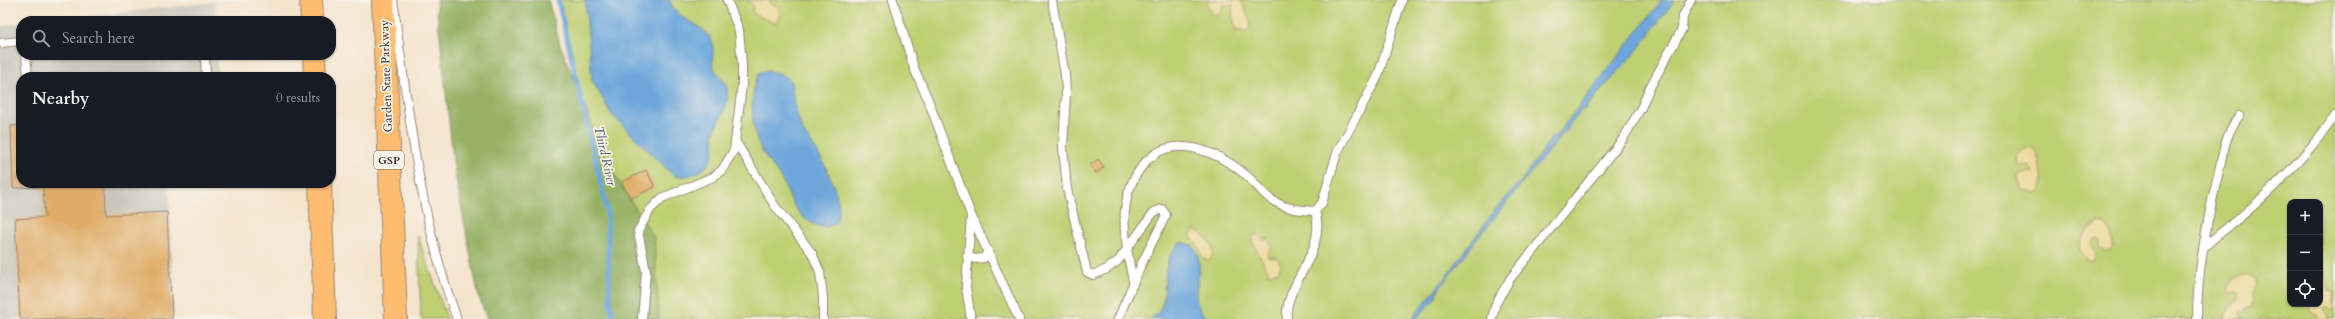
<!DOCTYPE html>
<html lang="en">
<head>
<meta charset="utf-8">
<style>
	:root { --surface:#171b24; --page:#20242c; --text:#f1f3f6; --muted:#9ea1a6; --line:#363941 }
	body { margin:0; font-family:Cardo,serif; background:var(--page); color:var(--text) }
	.controls { position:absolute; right:12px; bottom:12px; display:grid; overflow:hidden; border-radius:8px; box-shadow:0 1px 3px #0004 }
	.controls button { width:36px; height:36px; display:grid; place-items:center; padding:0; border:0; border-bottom:1px solid var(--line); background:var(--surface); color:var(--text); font:20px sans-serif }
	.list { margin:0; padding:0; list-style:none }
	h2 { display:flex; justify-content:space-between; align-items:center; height:52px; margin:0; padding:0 16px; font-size:17px }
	h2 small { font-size:13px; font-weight:400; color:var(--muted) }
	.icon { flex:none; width:22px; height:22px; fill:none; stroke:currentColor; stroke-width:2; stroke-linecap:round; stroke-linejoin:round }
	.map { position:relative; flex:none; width:2335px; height:319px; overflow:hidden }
	.search { position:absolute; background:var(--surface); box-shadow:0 1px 3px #0004; left:16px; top:16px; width:320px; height:44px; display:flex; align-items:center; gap:10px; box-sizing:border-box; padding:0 14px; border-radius:16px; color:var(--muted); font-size:15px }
	.panel { position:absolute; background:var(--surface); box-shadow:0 1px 3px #0004; left:16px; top:72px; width:320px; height:116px; border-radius:16px }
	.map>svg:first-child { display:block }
</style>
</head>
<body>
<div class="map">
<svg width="2335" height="319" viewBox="0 0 2335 319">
	<rect width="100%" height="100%" fill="#f7f3e8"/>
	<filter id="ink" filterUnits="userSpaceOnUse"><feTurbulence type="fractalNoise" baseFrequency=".025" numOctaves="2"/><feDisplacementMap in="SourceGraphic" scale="8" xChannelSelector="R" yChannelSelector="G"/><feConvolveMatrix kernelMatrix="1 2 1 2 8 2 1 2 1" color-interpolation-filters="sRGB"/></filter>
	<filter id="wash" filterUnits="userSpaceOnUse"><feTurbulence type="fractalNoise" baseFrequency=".012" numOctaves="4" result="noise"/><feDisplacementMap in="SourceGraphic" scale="16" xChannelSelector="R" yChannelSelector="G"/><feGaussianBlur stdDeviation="0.9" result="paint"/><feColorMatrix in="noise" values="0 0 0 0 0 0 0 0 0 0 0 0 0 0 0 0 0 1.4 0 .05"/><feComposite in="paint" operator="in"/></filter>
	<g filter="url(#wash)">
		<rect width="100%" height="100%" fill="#f4e4cd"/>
		<path fill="#c8c4b8" d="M215 2 216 21H43Z
			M21 23V55H217L218 77H21V183H169L174 319H0V26Z"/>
		<path fill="#bfd073" stroke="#7d7d48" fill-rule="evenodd" d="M558 0H2335V319H614L607 210ZM2290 202H2320V304H2290Z
			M418 236 447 319H421Z"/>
		<path fill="#97b265" stroke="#696e42" d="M436 0H548L560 44 608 165 654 237 659 319H487L478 294 454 168Z"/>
		<path fill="#eeda9e" stroke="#94825e" d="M770 0V4L778 6C779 13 783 18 775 23L754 14 752 10 754 6 747 1Z
			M1208 0H1241L1250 21V27L1246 31H1236L1232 14 1233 5H1223L1221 12 1214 15 1207 5Z
			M2028 148 2034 150C2040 161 2048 184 2037 193L2023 190 2018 179 2019 175 2024 172 2034 173 2029 166 2019 165 2017 160 2018 152Z
			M2099 222C2110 223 2117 242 2111 250L2103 251 2100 247V240L2096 238 2091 244C2093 250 2099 254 2093 261H2087L2080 252C2078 238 2089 228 2099 222Z
			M1193 231H1198C1206 238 1217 246 1211 259L1207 261 1202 257 1198 246 1190 236Z
			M1254 235H1258L1263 240 1268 238 1272 248 1267 255 1269 258 1276 257 1281 264 1279 271 1269 274 1252 241Z
			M2320 272 2326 275 2328 290 2333 292 2335 309 2331 310 2327 306 2324 308 2329 319H2316L2317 315 2312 314 2309 304H2320Z
			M2243 275H2249L2256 279V285L2251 296 2253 298 2252 306 2240 314V317L2245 319H2224L2226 312 2239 299V292L2235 291 2230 295 2227 288 2233 279Z"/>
		<path fill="#6ca6db" stroke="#54687c" d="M585 0H669C679 23 701 22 711 39 716 47 711 57 713 66 716 75 726 79 727 89 730 105 720 118 714 131 712 135 715 142 714 146 713 169 695 178 674 176L611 114 592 80Z
			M1662 0H1675L1635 53 1586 107V109H1583L1481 234 1437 292 1436 297 1416 319H1411L1445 278 1494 211 1522 180 1552 137H1555Z
			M769 71C776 72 786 75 790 81 793 85 792 92 793 96 796 108 799 127 806 136 818 149 851 208 834 224 830 227 823 228 819 226 797 219 792 202 784 184 778 172 768 162 762 151 751 133 748 90 760 72Z
			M1181 242 1192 245C1212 268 1181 298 1208 319H1150C1177 304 1152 266 1181 242Z"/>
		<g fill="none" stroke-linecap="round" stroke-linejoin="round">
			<path stroke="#6ca6db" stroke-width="5" d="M558 0 607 210 610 303 614 319"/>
		</g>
		<g id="blocks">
			<path fill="#dfac67" d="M21 125V183H105L106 215 167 212 172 319H20L15 219 45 217 43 187 13 188 11 126Z
				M1098 159 1104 167 1096 173 1090 165Z
				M646 170 655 187 630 199 622 182Z"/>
		</g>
	</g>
	<g filter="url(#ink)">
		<use href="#blocks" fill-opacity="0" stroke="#988776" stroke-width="1"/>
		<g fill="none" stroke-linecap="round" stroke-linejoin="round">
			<g stroke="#988776" stroke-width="10">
				<path id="service" d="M393 0C408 108 419 216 457 319
					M893 0 914 68 927 97 971 215 1019 319
					M1052 0 1065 75 1066 93 1063 147 1067 189 1087 272 1093 275 1107 269 1118 261 1154 212 1162 209 1166 215 1142 263 1118 319
					M191 21H192
					M0 43 21 41
					M26 55 28 77
					M205 55 206 77
					M736 142 775 206 812 253 820 272 823 297V319
					M1315 211 1322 203 1337 153 1378 76 1402 0
					M2204 247C2219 233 2235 222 2251 208 2281 181 2312 149 2335 116
					M967 256 975 259 984 258 988 251
					M1133 281C1125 242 1115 199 1143 165 1171 130 1218 152 1246 175 1255 182 1262 194 1272 200 1286 209 1299 210 1315 211
					M642 319 646 271 638 231 650 210 662 198 713 177 722 170 734 150 742 85V64L739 30 727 0
					M971 319 966 287 971 216
					M1287 319C1283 285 1328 252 1315 211
					M1492 319 1496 303 1510 279 1623 139 1641 108 1649 89 1682 29 1683 16 1691 0
					M2197 319C2197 272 2206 225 2217 179 2223 156 2224 136 2239 116"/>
			</g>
			<g stroke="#988776" stroke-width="24">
				<path id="motorway" d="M311 0 312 21
					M383 0 396 319
					M314 55 315 77
					M320 183 325 319"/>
			</g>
			<use href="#service" stroke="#fff" stroke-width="8"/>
			<use href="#motorway" stroke="#fdbc6f" stroke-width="22"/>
		</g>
	</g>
	<g text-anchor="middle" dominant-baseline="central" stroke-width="3.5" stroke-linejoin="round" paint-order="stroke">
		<rect fill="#f7f3e8" stroke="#73665b" stroke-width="1" x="374" y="151" width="30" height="18" rx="3"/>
		<g font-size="11" font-weight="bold" fill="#3b2a1e">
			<text x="389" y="160">GSP</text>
		</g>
		<g font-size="12" fill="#3b2a1e" stroke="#f7f3e8">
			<text transform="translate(386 76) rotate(-92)">Garden State Parkway</text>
		</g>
		<g font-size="13" font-style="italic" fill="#4c5560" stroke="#f7f3e8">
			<text transform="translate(605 156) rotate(77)">Third River</text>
		</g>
	</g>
</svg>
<div class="controls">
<button>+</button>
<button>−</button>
<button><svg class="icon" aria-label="locate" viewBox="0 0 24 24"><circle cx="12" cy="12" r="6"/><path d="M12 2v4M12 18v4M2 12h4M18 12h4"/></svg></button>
</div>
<div class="search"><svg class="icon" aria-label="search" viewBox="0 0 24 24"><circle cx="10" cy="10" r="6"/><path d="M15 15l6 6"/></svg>Search here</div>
<section class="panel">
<h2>Nearby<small>0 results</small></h2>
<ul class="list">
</ul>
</section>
</div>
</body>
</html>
